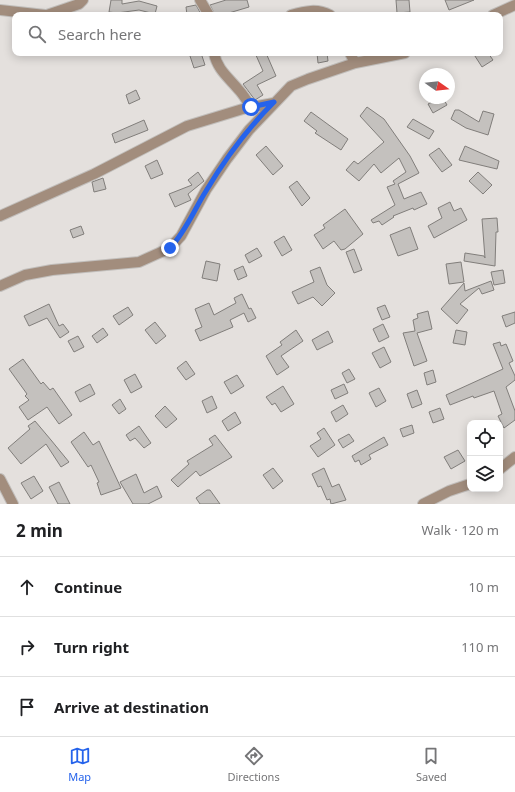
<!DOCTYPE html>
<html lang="en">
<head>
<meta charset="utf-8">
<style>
	:root { --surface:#fff; --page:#f6f6f6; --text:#202124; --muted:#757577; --line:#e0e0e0; --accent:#2563eb }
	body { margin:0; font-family:"Noto Sans",sans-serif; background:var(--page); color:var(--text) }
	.controls { position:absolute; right:12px; bottom:12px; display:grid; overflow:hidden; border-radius:8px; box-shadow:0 2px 10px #0003 }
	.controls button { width:36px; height:36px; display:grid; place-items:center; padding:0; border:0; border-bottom:1px solid var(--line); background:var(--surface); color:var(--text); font:20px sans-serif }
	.compass { position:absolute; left:419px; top:68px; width:36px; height:36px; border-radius:50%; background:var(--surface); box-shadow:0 2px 10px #0003; rotate:104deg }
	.stop { position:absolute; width:12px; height:12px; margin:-9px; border:3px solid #2563eb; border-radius:50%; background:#fff }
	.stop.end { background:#2563eb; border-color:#fff; box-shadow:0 1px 4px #0008 }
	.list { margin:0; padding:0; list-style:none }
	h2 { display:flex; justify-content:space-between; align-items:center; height:52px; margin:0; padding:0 16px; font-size:17px }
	h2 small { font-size:13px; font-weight:400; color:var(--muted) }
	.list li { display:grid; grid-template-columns:26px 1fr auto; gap:12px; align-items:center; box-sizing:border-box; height:60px; padding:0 16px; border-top:1px solid var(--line) }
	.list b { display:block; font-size:15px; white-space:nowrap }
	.list em { font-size:13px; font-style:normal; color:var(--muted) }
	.icon { flex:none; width:22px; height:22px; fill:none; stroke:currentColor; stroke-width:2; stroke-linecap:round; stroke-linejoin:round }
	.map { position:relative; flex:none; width:515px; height:504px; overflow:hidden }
	.search { position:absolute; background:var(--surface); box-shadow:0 2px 10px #0003; left:12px; right:12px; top:12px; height:44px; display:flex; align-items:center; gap:10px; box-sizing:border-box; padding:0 14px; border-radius:8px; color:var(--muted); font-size:15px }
	.sheet { height:232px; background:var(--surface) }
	nav { display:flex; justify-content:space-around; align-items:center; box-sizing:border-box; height:56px; border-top:1px solid var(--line); background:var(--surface); font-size:11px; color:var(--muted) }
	nav a { display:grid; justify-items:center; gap:2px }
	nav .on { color:var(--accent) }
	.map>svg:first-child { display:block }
</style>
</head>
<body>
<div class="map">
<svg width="515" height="504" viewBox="0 0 515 504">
	<rect width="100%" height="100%" fill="#e4e0dd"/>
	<path fill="#c4c1be" stroke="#817e7b" d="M111 0H122V4L139 1 157 6 155 14 139 10 117 13 109 12Z
		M226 0H247L249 7 222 15H215L210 5Z
		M396 0H409L410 12 397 13Z
		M445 0H474L449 10Z
		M196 5 201 14 187 15 186 7Z
		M189 53H201L205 65 194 68Z
		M255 53H266L276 76 257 85 263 95 255 100 243 84 263 71Z
		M317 53H327L328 61 318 63Z
		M473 53H488L493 60 482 67Z
		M136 90 140 99 129 104 126 95Z
		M430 98H443L447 105 433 113 428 104 432 102Z
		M367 107 384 119 410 156 419 173 398 184 404 199 421 192 427 204 414 210 413 208 393 216 394 217 382 225 379 221 373 223 371 220 395 205 387 187 395 184 393 181 406 172 399 158 381 173 374 164 359 181 346 170 354 161 358 164 384 142 360 116Z
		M455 110H459L479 122 483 111 494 114 488 135 466 128 451 119Z
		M311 112 348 139 341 150 315 133 317 131 304 121Z
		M413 119 434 131 429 139 407 127Z
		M144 120 148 130 115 143 112 134Z
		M266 146 283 166 273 175 256 155Z
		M465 146 499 161 497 169 459 160Z
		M439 148 452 165 442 172 429 155Z
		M157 160 163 174 151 179 145 166Z
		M198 172 204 181 188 194 191 200 175 207 169 194 192 185 188 180Z
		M478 172 492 185 483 194 469 181Z
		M103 178 106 189 94 192 92 182Z
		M297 181 310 198 302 206 289 187Z
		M450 202 454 211 461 208 467 220 434 238 428 226 442 218 438 208Z
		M345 209 363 234 345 249 341 250 334 241 323 249 314 235 325 228 323 225Z
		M497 218 498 232H496L495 266 464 261 465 253 484 256 485 258 482 219Z
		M81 226 84 234 73 238 70 230Z
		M410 227 418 249 398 256 390 235Z
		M284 236 292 250 282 256 274 242Z
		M257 248 262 256 249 263 245 255Z
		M354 249 362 270 354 273 346 252Z
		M206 261 220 264 217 281 202 278Z
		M461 262 464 282 449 284 446 264Z
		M243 266 247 276 238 280 234 270Z
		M320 267 327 285 335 293 322 306 313 297 298 304 292 292 314 282 310 271Z
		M503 270 505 283 494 285 491 272Z
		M491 281 494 290 482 294 479 288 460 304 468 310 457 324 441 309 464 283 465 291Z
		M242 294 249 309 251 308 256 318 248 322 244 313 230 320 233 327 200 341 195 330 202 327 195 309 209 303 214 315 236 303 234 298Z
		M49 304 59 326 63 324 69 332 60 338 47 318 29 326 24 316Z
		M385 305 390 317 382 320 377 308Z
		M128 307 133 315 119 325 113 316Z
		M428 311 432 329 417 333 427 361 414 366 403 333 415 331 413 320 418 318 417 314Z
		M515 312V323L506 327 502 316Z
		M155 322 166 336 156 344 145 330Z
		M383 324 389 337 379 342 373 329Z
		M103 328 108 335 97 343 92 336Z
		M296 330 303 341 281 356 289 367 277 375 266 356 282 345 280 342Z
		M456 330 467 332 465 345 453 343Z
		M328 331 333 342 317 350 312 340Z
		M78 336 84 347 74 352 68 341Z
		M500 342 501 346 506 344 513 361 509 363 515 376V380L506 387 515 411V420L504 428 498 416 502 414 494 391 474 398 473 396 450 405 446 395 503 369 493 344Z
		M384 347 391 362 380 368 372 353Z
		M23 359 41 384 43 382 50 390 53 388 72 415 59 424 47 407 28 420 19 407 29 400 25 396 27 394 9 369Z
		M186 361 195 374 186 380 177 368Z
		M349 369 355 379 347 383 342 373Z
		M433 370 436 382 427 385 424 373Z
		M135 374 142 387 131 393 124 380Z
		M237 375 244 386 231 394 224 382Z
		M90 384 95 394 80 402 75 392Z
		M344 384 348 393 335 399 331 390Z
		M283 386 294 404 281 412 275 403 272 405 266 397Z
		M379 388 386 401 376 407 369 393Z
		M417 390 422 404 412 408 407 394Z
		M212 396 217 408 207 413 202 401Z
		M120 399 126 409 119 414 112 405Z
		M343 405 348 414 336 422 331 412Z
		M165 406 177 419 166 428 155 416Z
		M440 408 444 419 433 423 429 412Z
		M235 412 241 423 228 431 222 421Z
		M35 421 51 440 69 462 61 467 46 444 21 464 8 448 30 429 28 426Z
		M412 425 414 433 403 437 400 429Z
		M139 426 151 443 144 448 135 438 130 441 126 435Z
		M324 428 335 445 318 457 310 446 321 439 317 433Z
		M84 432 93 445 99 441 121 488 101 495 97 483 99 482 91 465 88 467 71 442Z
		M349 434 354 441 343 448 338 440Z
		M215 435 232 457 200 476 196 471 178 487 171 480 189 464 187 461 213 445 209 439Z
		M384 437 388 445 369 455 371 459 361 465 359 460 355 462 352 456Z
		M458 450 465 461 451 469 444 457Z
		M273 468 283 481 273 489 263 475Z
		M324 468 332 487 339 484 346 500 331 504 330 499 327 500 321 486 318 487 312 474Z
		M136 474 144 493 157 486 162 497 148 504H133L120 482Z
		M34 476 43 491 31 499 21 483Z
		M59 482 70 504H58L49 487Z
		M207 490H210L220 504H200L196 498Z"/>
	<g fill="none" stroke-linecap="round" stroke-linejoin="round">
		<g stroke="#c1bebb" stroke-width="12">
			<path id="minor" d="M200 0 209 15
				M0 10 45 15
				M47 15 79 4 83 0
				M291 15C305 11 317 8 330 15
				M493 15 515 5
				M214 53C217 69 228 77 238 89 243 94 247 101 251 107
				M350 53 355 63
				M0 216 94 174 187 126 246 108 274 103
				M0 286 25 275 52 270 139 262 170 248 181 236 206 190 227 159 249 130 291 86 308 79 355 63 405 53
				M500 469 515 457
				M0 479 13 504
				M423 504 449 491 470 484"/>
		</g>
		<use href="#minor" stroke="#a28d7d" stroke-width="10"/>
	</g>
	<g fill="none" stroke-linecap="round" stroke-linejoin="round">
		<path stroke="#2563eb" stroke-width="5" d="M170 248C186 231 194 210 206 191 225 159 248 128 274 102L251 107"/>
	</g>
</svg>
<div class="controls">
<button><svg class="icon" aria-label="locate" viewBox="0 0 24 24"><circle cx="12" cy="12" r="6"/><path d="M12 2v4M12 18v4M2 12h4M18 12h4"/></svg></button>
<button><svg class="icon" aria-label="layers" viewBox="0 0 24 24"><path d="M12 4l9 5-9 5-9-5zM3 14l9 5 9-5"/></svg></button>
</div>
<svg class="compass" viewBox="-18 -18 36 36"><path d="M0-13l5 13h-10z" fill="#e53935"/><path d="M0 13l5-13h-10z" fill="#757577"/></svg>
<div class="stop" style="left:251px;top:107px"></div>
<div class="stop end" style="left:170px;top:248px"></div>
<div class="search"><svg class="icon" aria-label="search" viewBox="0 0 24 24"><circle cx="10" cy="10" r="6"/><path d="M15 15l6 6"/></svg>Search here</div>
</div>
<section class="sheet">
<h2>2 min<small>Walk · 120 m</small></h2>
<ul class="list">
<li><svg class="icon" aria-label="ahead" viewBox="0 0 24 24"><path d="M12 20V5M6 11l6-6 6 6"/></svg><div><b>Continue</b></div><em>10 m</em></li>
<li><svg class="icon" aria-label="right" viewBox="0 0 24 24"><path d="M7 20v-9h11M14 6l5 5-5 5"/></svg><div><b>Turn right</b></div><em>110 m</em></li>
<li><svg class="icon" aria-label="arrive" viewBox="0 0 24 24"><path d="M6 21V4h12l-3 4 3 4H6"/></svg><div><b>Arrive at destination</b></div></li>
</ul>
</section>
<nav>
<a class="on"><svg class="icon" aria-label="map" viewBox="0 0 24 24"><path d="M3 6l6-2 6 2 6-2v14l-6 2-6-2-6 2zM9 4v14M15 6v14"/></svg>Map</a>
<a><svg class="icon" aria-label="directions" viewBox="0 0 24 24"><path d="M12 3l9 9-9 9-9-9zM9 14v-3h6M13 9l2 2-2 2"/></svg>Directions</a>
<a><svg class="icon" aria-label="saved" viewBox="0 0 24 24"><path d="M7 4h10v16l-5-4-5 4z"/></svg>Saved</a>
</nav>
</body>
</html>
